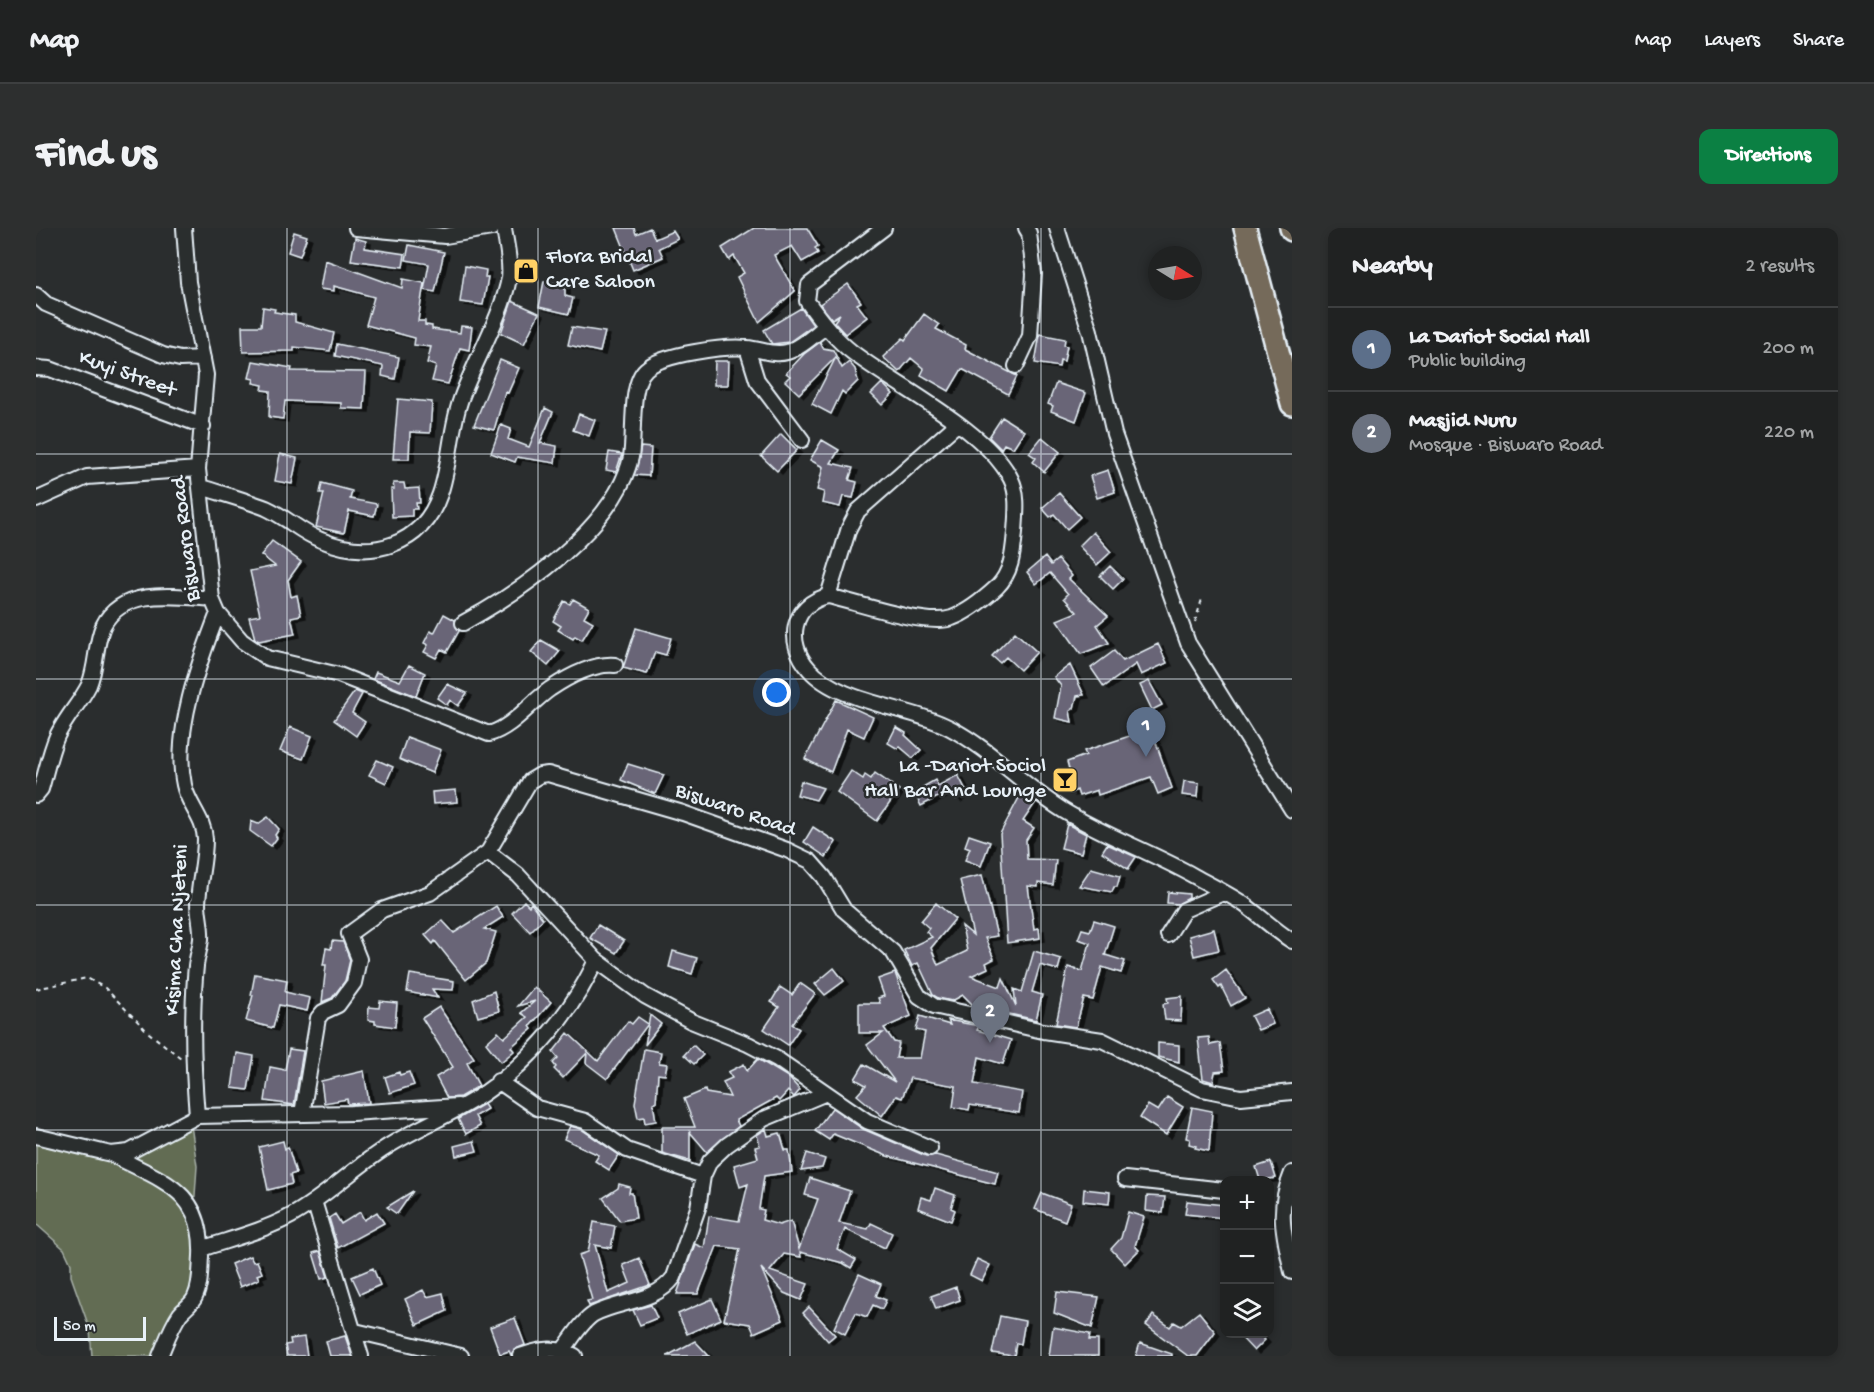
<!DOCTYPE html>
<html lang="en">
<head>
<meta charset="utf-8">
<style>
	:root { --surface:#202222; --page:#2d2f2f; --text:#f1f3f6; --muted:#a2a4a5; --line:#3d3f40; --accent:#0b8043 }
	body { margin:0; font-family:"Gochi Hand",sans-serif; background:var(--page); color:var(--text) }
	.controls { position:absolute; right:18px; bottom:18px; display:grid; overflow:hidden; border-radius:12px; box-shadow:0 3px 9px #0003 }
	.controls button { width:54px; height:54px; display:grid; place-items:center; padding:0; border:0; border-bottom:2px solid var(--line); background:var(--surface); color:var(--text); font:30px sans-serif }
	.compass { position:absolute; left:1112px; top:18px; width:54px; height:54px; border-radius:50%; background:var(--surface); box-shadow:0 3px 9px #0003; rotate:101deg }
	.scale { position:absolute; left:18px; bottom:15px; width:92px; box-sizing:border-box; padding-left:6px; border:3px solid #e8f1f8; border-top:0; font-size:16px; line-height:21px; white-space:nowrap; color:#e8f1f8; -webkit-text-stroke:4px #2a2d2e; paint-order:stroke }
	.you { position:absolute; left:741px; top:465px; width:21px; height:21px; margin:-15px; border:4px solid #fff; border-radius:50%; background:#1a73e8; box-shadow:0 0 0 9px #1a73e833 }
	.badge { display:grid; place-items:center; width:39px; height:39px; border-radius:50%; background:var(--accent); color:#fff; font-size:20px; font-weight:700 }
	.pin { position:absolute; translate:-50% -50px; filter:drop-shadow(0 2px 3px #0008) }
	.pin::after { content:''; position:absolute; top:32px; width:21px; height:18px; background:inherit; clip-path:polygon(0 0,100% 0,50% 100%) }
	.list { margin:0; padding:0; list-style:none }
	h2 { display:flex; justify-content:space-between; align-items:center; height:78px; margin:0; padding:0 24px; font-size:26px }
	h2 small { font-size:20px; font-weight:400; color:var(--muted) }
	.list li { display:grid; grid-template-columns:39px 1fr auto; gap:18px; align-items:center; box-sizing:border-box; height:84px; padding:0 24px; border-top:2px solid var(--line) }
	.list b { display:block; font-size:22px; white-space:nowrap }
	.list p { margin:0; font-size:20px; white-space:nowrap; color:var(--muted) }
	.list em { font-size:20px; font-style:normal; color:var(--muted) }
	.icon { flex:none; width:33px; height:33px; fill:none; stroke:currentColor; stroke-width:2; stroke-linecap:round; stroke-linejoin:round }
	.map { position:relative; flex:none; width:1256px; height:1128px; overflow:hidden; border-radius:12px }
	header { display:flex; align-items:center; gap:36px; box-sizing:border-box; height:84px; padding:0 30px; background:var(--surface); border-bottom:2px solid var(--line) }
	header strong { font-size:28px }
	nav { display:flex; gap:33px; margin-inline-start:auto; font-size:21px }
	.intro { display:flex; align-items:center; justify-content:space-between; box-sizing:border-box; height:144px; padding:0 36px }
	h1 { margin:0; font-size:42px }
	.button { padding:15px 27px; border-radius:12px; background:var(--accent); color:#fff; font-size:21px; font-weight:700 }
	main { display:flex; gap:36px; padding:0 36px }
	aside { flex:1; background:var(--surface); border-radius:12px; box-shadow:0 3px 9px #0003 }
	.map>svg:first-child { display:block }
</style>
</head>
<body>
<header>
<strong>Map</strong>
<nav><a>Map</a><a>Layers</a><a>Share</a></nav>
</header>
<div class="intro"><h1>Find us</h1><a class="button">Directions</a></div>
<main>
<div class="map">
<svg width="1256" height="1128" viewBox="0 0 1256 1128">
	<defs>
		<filter id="shadow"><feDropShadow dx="5" dy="3" stdDeviation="0" flood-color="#0009"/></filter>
	</defs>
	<rect width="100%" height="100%" fill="#2a2d2e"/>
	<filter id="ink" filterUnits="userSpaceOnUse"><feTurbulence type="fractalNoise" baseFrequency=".0167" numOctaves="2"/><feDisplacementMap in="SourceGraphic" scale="12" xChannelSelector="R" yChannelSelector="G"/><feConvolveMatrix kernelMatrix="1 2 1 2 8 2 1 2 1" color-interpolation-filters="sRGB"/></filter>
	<g filter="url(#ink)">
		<path fill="#626c53" stroke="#a5aea6" stroke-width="1.5" d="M155 897 161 938 157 997 160 1035 156 1069 126 1128H56L54 1102 35 1048V1036L28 1021 0 996V910L84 931Z"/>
		<path fill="#696577" stroke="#e8f1f8" stroke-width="1.5" filter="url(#shadow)" d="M580 0H598L600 6 614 0 619 11 637 3 642 11 623 20 627 29 597 42Z
			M718 0H771L782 18 779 20 782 25 766 34 756 18 738 27 759 63 723 94 701 49 708 45 698 28 693 32 686 20Z
			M258 4 271 8 264 28 252 24Z
			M319 10 330 13 329 20 369 26 367 39 315 32Z
			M373 17 408 24 399 64 388 62 393 36 370 32Z
			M289 32 366 60 367 51 388 55 382 93H389V97L396 98V101L424 105 425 98 436 99 433 122 424 120 412 156 396 153 400 138 391 135 395 119 378 117 379 110 330 97 338 69 298 58V63L284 61Z
			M429 38 450 42 449 49H452L447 77 424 74Z
			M508 53 529 57V68L537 70 533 86 503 79Z
			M812 56 825 74 821 76 831 89 809 106 798 94 804 86 796 91 784 76Z
			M476 73 503 85 488 116 465 105Z
			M227 79 239 81 238 84 259 87V94L298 105 294 123 258 119V123L207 124 206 98H225Z
			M765 80 777 97 753 114 736 116 728 102Z
			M888 86 903 97 900 101 930 117 929 121 981 148 972 166 926 141 913 163 885 147 888 141 875 130 863 144 847 129 867 110 869 112Z
			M536 99 569 104 564 124 532 117Z
			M1004 106 1029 111 1028 117 1031 118 1028 133 1024 132 1023 139 999 135Z
			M784 114 787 120 797 122 806 140 813 134 819 141 822 153 809 166 806 163 795 186 776 176 800 129 763 166 749 153 754 148 750 145 768 126Z
			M301 116 363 129 359 151 346 148 347 138 299 128Z
			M464 132 483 140 472 165 469 164 458 202 438 197Z
			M217 133 256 140 255 143 330 144 328 181 305 180V175L249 173 247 191 233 189 234 163 226 162 227 157 217 155 218 151 213 150Z
			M679 133H693L692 157H678Z
			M846 155 857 166 846 177 835 166Z
			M1020 155 1050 165 1040 193 1015 183 1017 178 1012 176Z
			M362 171 396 174 394 205 374 204 373 231H357Z
			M509 180 517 184 504 215 521 218 519 235 481 229 479 234 455 225 465 197 475 201 472 211 493 219Z
			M543 186 559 192 553 208 537 202Z
			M966 189 988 203 977 220 968 216 965 221 953 209Z
			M745 206 761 222 741 243 725 228Z
			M1006 209 1024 224 1008 244 997 234 1000 230 993 225Z
			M786 212 803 222 795 235 817 240 813 252 821 254 817 270 807 268 804 279 786 275 788 264 781 262 787 239 774 232Z
			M605 219 615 220 613 248 598 247Z
			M573 224 586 226 580 244 570 242Z
			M244 226 261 230 256 256 239 253Z
			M1072 242 1079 264 1061 270 1054 248Z
			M286 255 316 263 314 271 341 276 338 288 313 283 308 305 280 299 288 265H284Z
			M357 255H368L369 261 383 260 384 275H380L381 281H376V288L356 289 355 261H358Z
			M1023 265 1044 289 1031 301 1018 286 1014 289 1006 280Z
			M1057 304 1075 324 1061 337 1043 318Z
			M236 313 265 334 252 352 255 369 261 367 265 387 255 389 259 406 223 413 219 411 213 389 224 387 214 343 239 338 225 327Z
			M1009 329 1015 337 1022 331 1036 348 1033 351 1072 388 1061 397 1073 415 1045 426 1021 392 1041 384 1028 370 1032 366 1014 345 1000 356 991 344Z
			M1074 338 1087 351 1077 361 1064 348Z
			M537 371 553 380 548 389 557 394 546 412 539 408 537 411 522 402 525 398 517 393 528 373 534 376Z
			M408 386 419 392 423 403 411 424 405 421 400 430 388 424 392 417 388 415 394 403 398 405Z
			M600 400 635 410 630 427 619 424 611 446 587 440Z
			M979 404 1001 424 984 442 970 429 964 435 956 428Z
			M505 412 524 423 512 438 495 424Z
			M1122 416 1131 435 1105 447 1100 436 1068 459 1055 440 1078 423 1087 433Z
			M373 437 389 445 380 468 337 451 340 444 364 453Z
			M1034 437 1048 467 1041 468 1038 480 1034 483 1036 494 1019 490 1025 458 1018 449Z
			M1113 453 1126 477 1116 482 1104 457Z
			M411 456 431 465 422 478 414 472 411 477 401 470Z
			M319 463 326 466 316 485 329 494 320 508 298 492Z
			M800 472 837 489 828 509 811 501 795 544 769 531Z
			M254 499 276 508 267 531 244 523Z
			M860 499 870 505 869 507 885 522 877 530 863 518 862 521 852 515Z
			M1115 501 1136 560 1122 566 1115 549 1062 567 1061 562 1043 568 1041 562 1034 565 1033 561 1029 563 1024 548 1034 545 1031 534 1050 527 1048 523Z
			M371 509 405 522 396 545 363 531Z
			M341 532 357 539 350 555 333 547Z
			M592 536 628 547 619 566 585 552Z
			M815 543 827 551 829 547 835 551 839 545 863 562 841 593 801 564Z
			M922 547 931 564 920 571 915 562 885 578 878 564 899 552 902 558Z
			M765 553 787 560 780 572 761 567Z
			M1148 553 1163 555 1162 569 1146 567Z
			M420 562 421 574 397 576 396 564Z
			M986 564 1000 574 987 593 998 600 990 612 991 631 1020 632 1017 657 1002 655V659L992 658 998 701 1003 700 1004 710 971 715 964 606Z
			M232 589 243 601 239 607 241 610 235 618 214 603 215 593 222 596Z
			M1031 596 1050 606 1045 625 1025 620Z
			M777 599 800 614 790 629 768 614Z
			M933 607 954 614 945 638 929 632 934 620 929 618Z
			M1071 616 1100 629 1092 641 1066 624Z
			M1055 640 1084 648 1081 659H1078L1076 664 1043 658Z
			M946 647 961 708 949 710 958 731 950 735 952 740 935 748 964 759 967 750 980 778 978 761 986 764 998 723 1025 731 1022 742 1004 737 996 764 1006 767 1000 792 938 778 927 767 916 773 902 770 897 767 882 735 876 738 868 722 896 709 890 704 893 700 885 693 900 675 919 691 895 720 902 737 931 723 926 698 937 707 924 652Z
			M1132 664 1153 666V670L1142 676 1131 675Z
			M488 673 493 678 495 675 507 691 494 704 476 685Z
			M460 678 467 689 448 701 460 704 450 735 430 752 399 713 397 716 389 707 406 692 418 705Z
			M1058 692 1078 698 1069 727 1089 733 1085 745 1066 739 1057 772 1048 770 1040 799 1020 796 1032 739 1046 743 1054 715 1042 711 1046 701 1054 703Z
			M562 697 588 713 580 725 554 710Z
			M1178 701 1183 722 1158 728 1153 708Z
			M296 713 307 714 314 732 309 753 296 770 286 774 290 737H287L290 720 295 721Z
			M637 723 661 730 656 746 633 739Z
			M798 740 808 753 789 767 779 756Z
			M1190 742 1209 770 1195 778 1185 758 1183 760 1177 752Z
			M859 745 875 788 848 800 858 814 863 815 860 830H884L889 804 880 802 884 788 914 797 912 792 943 798 941 802 975 812 967 836 943 829 938 856 986 864 983 885 934 877 933 882 917 879 920 858 874 850 866 870 860 868 846 888 821 867 830 857 819 851 828 836 859 854 831 817 847 805H823V775H844L842 770 848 768 842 751Z
			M219 746 251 752 249 764 274 770 271 783 243 777 237 800 210 793 217 767H215Z
			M374 746 418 753 417 762 396 761 402 770 371 764Z
			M764 755 779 766 756 796 763 801 752 817 728 801 743 779 735 774 744 759 756 767Z
			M498 759 515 774 494 798 496 801 475 819 478 823 465 834 450 815 462 804 468 810 491 789 485 785 499 773 482 778Z
			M458 763 463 783 442 789 437 772Z
			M1146 768 1145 793 1129 792 1127 776 1132 775 1131 770Z
			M344 773 361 775 359 799 339 796V793L332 792 333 779 343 780Z
			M403 779 438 830 431 835 443 858 424 869 411 870 400 849 417 839 386 790Z
			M1231 781 1237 796 1222 802 1215 788Z
			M614 787 625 796 609 817Z
			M602 789 612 796 571 851 550 835 551 825 527 850 518 841 520 839 517 835 522 830 517 824 532 805 562 833 592 793 596 796Z
			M1173 809 1174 817 1184 815 1188 843 1179 844 1177 854 1167 851 1162 810Z
			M1122 815 1143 817V834L1122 829Z
			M657 817 667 827 658 836 648 827Z
			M253 821 267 823 258 877 229 873 234 839 249 842Z
			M608 821 625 824 623 835 631 836 629 847 622 846 620 874 617 875 620 893 609 895 608 889 602 890 599 875Z
			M201 825 218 828 212 862 196 860Z
			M722 831 752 849 764 862 758 869 752 863 743 873 740 870 700 892 703 898 671 924 654 904V933L626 925V899H659L648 871 669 862 670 865 694 869 687 854 696 850 692 844 708 836 711 843Z
			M328 843 333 875 312 876 311 871 288 875 285 853Z
			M363 844 364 847 373 844 378 857 354 865 349 849Z
			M1131 869 1147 879 1130 907 1104 890 1112 877 1122 883Z
			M448 876 451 881 439 888 444 898 430 906 422 891Z
			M1156 879 1176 883 1173 923 1159 920 1160 918 1153 916 1154 911 1150 910Z
			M796 880 827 901 890 928 900 927 962 944 959 956 851 928 797 906 793 912 779 903Z
			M534 898 545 901 583 927 573 942 559 933 563 927 528 911Z
			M730 901 732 908 744 905 749 922H753L756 944 728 948 723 981 728 982 726 992 743 997 755 993 763 1021 782 971 769 967 774 950 814 963 803 995 832 1001 835 995 856 1005 849 1020 809 1001 801 1021 820 1032 815 1040 807 1035 764 1024 765 1029 748 1026 734 1043 772 1056 765 1072 748 1065 725 1040 747 1092 718 1105 714 1096 688 1092 704 1021 681 1018 662 1066H641L659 1016 668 1020 673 988 703 993 712 956 704 959 698 937 722 930 719 919 724 918 721 907Z
			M247 913 249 921 252 919 260 945 254 947 256 956 232 962 223 919Z
			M438 913 441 923 420 928 418 918Z
			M771 925 789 931 786 940 765 943Z
			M1235 934 1240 950 1224 952 1220 939Z
			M583 956 594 959 593 965H596L600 990 584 993 567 970 582 960Z
			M899 960 919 967 915 980 919 982 915 993 882 980 885 969 895 972Z
			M1048 961 1074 964 1073 976 1047 973Z
			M377 963 361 986 351 979Z
			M1006 965 1035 976 1029 993 999 981Z
			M1111 968 1129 969 1127 985 1110 983Z
			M1151 973 1188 977V990L1149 986Z
			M324 984 328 992 341 984 348 995 302 1020 293 990 299 986 305 996Z
			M1092 984 1108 989 1099 1018 1103 1022 1089 1036 1075 1021 1085 1010Z
			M558 994 579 998 575 1020 559 1017 572 1065 594 1055 587 1037 603 1030 614 1057 553 1078 551 1073 556 1072 543 1027 552 1024Z
			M284 1023 292 1049 285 1051 277 1025Z
			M214 1028 217 1034 221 1033 226 1045 221 1047 223 1051 204 1059 195 1036Z
			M941 1031 954 1037 946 1053 934 1047Z
			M337 1040 344 1057 324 1066 316 1049Z
			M823 1046 845 1056 840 1068 850 1072 846 1081 837 1077 831 1089 820 1085 809 1106 798 1100Z
			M920 1059 924 1072 900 1081 895 1068Z
			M387 1062 391 1069 407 1065 411 1083 381 1097 369 1071Z
			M1021 1064 1063 1069 1056 1100 1018 1085Z
			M676 1071 685 1091 651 1106 642 1086Z
			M615 1077 621 1090 604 1097 597 1082Z
			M773 1079 799 1107 792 1113 767 1085Z
			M1163 1084 1179 1104 1161 1128H1152L1110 1097 1117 1087 1134 1099 1138 1094 1145 1098Z
			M964 1088 989 1093 985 1116 980 1115 978 1128 956 1125Z
			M479 1090 489 1117 478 1122 475 1127 473 1123 464 1126 454 1099Z
			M1017 1099 1054 1106 1053 1112H1062V1128H1013Z
			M1202 1106H1223L1229 1112 1218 1123Z
			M309 1108 316 1128H294L290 1113Z
			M268 1109 271 1128H251L249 1117 255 1116 254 1111Z
			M659 1113 673 1128H631Z
			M1104 1115 1136 1126V1128H1100Z"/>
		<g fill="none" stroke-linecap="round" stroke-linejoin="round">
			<g stroke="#e8f1f8" stroke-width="18">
				<path id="minor" d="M148 0 152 54 170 147 162 241 176 371 182 385 206 413 231 430 303 447 453 506C477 499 494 475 514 461 532 449 558 435 579 437
					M320 0 409 8 456 0
					M848 0 773 57 771 73C784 92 798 110 816 124 860 158 951 202 975 251 983 267 980 287 979 304 977 325 976 344 961 359 949 370 932 384 916 390 889 399 823 375 792 368 756 376 749 414 773 441 802 475 875 479 914 500 956 522 987 558 1028 583 1069 608 1115 624 1158 648 1174 657 1193 666 1209 677 1225 689 1239 702 1256 713
					M1021 0 1054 103 1078 206 1152 415 1256 582
					M0 67 10 76 127 127 144 131 167 130
					M711 120 721 152 766 212
					M980 138 994 108 998 46 993 5 990 0
					M0 140 14 141 167 198
					M165 259C187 266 209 272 230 280 250 289 266 305 285 312 335 333 386 318 404 266 415 234 414 199 426 168 439 133 467 85 473 50 475 33 470 16 468 0
					M0 272 51 249 162 241
					M792 368 813 300 822 283 921 196
					M427 395C486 363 580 298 595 229 599 206 593 156 610 141 626 126 689 118 711 120 725 121 737 128 751 124 765 120 778 107 789 99
					M0 567 5 561C10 544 14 524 21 508 30 489 44 475 53 457 61 438 59 416 67 398 86 359 140 368 176 371
					M452 624 482 647 560 732 609 768 655 793 712 816 741 831 831 893 894 920
					M1132 707 1148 682 1187 665
					M462 853 501 880 549 893 591 922 667 948
					M266 886 282 790 287 784 302 777 318 755 323 731 313 706 346 682 394 665 452 624 494 553 504 547 512 546 647 585 751 622 774 633 788 649 808 682 857 724 883 768 898 778 1007 803 1066 812 1166 861 1205 869 1256 864
					M161 888C157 839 155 788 160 738 161 729 164 720 165 711 166 699 162 687 162 675 163 654 169 633 169 611 168 590 152 577 148 557 137 505 163 434 182 385
					M0 908 75 926 93 924 161 888 316 885 422 878
					M75 926C123 952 168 961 165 1028 164 1042 165 1057 159 1069 156 1076 149 1080 144 1086 135 1099 130 1114 124 1128
					M1256 945C1240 983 1248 1006 1256 1044
					M1089 951 1188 962
					M278 973 325 1128
					M165 1021C195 1011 227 1003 255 988 290 969 317 940 351 919 381 900 417 886 447 866 493 835 538 782 560 732
					M319 1103 425 1128
					M527 1122C536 1111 546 1093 558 1086 585 1072 619 1075 638 1049L662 980 667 948 674 933 691 917 728 891 788 866
					M484 1128C504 1121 519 1118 539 1128"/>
			</g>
			<g stroke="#e8f1f8" stroke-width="26">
				<path id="highway" d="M1209 0 1256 176
					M1255 0 1256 2"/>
			</g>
			<path stroke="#e8f1f8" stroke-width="2" stroke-dasharray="4.5 4.5" stroke-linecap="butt" d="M1159 394 1166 371
				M0 761 51 750 69 760 113 805 145 830"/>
			<use href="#minor" stroke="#2a2d2e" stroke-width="14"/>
			<use href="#highway" stroke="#746a5a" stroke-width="21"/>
		</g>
	</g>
	<path fill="none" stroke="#e8f1f8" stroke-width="1.5" stroke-opacity="0.55" d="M251 0V1128M502 0V1128M754 0V1128M1005 0V1128M0 226H1256M0 451H1256M0 677H1256M0 902H1256"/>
	<defs>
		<g id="shop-square" transform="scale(1.35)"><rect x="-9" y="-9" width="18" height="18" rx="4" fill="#ffd166" stroke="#2a2d2e"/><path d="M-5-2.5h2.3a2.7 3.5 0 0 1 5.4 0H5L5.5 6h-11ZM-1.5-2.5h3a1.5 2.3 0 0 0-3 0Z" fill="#111"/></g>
		<g id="bar-square" transform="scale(1.35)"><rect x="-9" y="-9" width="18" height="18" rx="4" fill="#ffd166" stroke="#2a2d2e"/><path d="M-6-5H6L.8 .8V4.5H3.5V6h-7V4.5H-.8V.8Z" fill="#111"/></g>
	</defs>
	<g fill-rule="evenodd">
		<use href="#shop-square" x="490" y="43"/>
		<use href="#bar-square" x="1029" y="552"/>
	</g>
	<g text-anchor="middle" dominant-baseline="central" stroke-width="5" stroke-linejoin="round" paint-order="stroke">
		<g font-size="22" fill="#e8f1f8" stroke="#2a2d2e" text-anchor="start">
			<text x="510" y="30">Flora Bridal<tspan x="510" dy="25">Care Saloon</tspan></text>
			<text x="1010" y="539" text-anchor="end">La -Dariot Sociol<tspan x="1010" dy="25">Hall Bar And Lounge</tspan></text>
		</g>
		<g font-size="22" fill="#e8f1f8" stroke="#2a2d2e">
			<text transform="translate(91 147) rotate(20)">Kuyi Street</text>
			<text transform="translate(151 311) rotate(-97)">Biswaro Road</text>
			<text transform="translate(699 583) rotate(19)">Biswaro Road</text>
			<text transform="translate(142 702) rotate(-87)">Kisima Cha Njeteni</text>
		</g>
	</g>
</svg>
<div class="controls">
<button>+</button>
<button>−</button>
<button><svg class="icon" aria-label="layers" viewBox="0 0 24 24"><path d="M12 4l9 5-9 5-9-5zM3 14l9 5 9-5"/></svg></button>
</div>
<svg class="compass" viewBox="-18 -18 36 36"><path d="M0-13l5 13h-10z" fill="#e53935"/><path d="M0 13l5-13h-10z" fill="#a2a4a5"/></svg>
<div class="scale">50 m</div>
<div class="you"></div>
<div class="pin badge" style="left:1110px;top:529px;background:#5c6f8a">1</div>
<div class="pin badge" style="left:954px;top:815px;background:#6b7280">2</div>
</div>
<aside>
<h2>Nearby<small>2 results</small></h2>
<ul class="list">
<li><span class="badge" style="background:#5c6f8a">1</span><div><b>La Dariot Social Hall</b><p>Public building</p></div><em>200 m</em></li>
<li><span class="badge" style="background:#6b7280">2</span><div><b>Masjid Nuru</b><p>Mosque · Biswaro Road</p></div><em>220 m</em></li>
</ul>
</aside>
</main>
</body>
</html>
